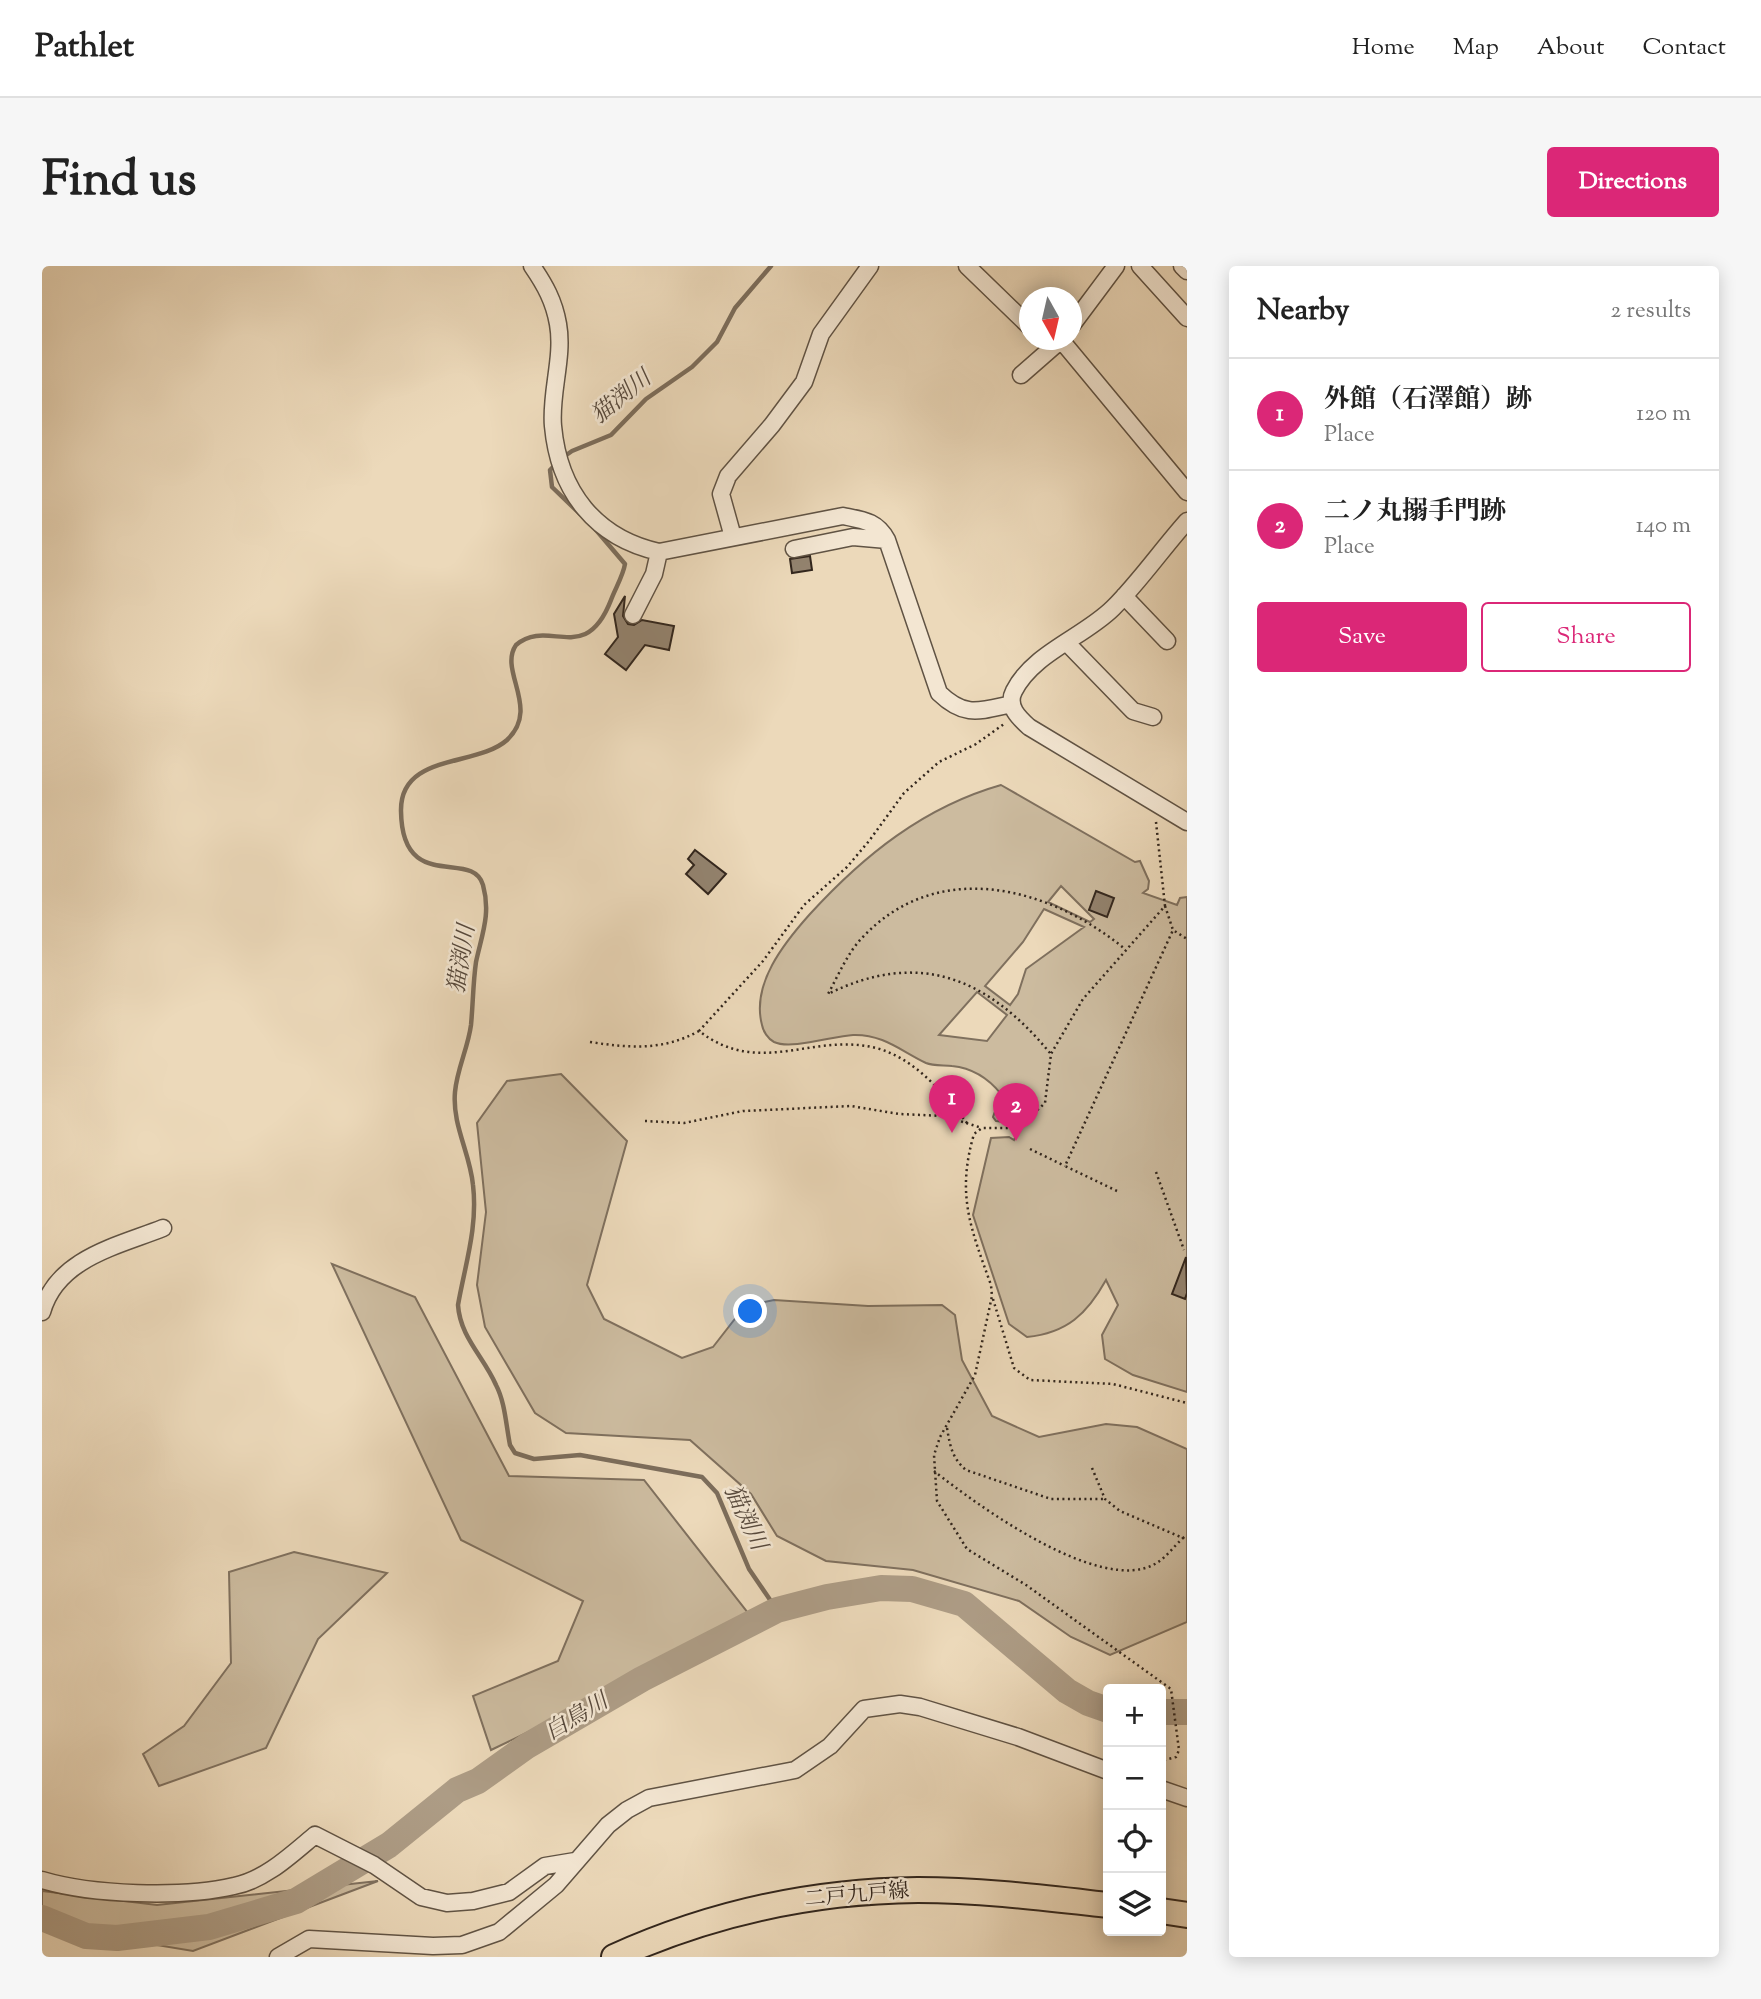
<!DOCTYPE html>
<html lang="en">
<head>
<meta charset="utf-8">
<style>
	:root { --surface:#fff; --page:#f6f6f6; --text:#222; --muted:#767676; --line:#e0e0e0; --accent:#db2777 }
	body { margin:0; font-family:"Sorts Mill Goudy","Noto Serif JP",serif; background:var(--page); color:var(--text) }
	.controls { position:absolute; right:21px; bottom:21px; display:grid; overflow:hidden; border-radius:7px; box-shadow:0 4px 18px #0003 }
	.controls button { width:63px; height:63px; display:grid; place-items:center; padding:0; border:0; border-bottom:2px solid var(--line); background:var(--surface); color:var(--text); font:35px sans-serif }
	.compass { position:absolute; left:977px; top:21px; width:63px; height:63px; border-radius:50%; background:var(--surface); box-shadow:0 4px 18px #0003; rotate:172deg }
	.you { position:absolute; left:709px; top:1046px; width:24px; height:24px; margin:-18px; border:5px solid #fff; border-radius:50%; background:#1a73e8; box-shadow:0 0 0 10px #1a73e833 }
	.badge { display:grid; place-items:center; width:46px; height:46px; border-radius:50%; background:var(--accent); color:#fff; font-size:23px; font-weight:700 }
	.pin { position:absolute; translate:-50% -58px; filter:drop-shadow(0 2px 4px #0008) }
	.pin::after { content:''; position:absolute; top:37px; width:24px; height:21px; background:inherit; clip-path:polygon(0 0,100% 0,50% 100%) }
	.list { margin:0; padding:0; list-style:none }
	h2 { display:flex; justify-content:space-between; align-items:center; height:91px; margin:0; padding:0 28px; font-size:30px }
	h2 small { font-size:23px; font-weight:400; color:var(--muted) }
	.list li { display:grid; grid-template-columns:46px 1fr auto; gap:21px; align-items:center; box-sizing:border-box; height:112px; padding:0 28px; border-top:2px solid var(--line) }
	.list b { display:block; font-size:26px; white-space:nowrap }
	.list p { margin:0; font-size:23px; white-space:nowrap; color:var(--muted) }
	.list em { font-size:23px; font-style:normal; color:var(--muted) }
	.actions { display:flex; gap:14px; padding:21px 28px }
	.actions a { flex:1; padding:16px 0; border:2px solid var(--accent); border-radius:7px; text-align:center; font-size:24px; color:var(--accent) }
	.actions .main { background:var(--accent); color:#fff }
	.icon { flex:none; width:38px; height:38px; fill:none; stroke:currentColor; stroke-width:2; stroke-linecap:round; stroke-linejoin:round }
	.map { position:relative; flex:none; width:1145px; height:1691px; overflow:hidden; border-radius:7px }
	header { display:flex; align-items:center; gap:42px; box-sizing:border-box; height:98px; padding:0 35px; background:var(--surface); border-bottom:2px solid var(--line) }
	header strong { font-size:33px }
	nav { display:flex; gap:38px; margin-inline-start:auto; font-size:24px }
	.intro { display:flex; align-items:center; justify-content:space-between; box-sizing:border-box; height:168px; padding:0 42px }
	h1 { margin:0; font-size:49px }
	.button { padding:18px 32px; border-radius:7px; background:var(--accent); color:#fff; font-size:24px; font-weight:700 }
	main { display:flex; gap:42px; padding:0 42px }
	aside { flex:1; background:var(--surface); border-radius:7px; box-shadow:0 4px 18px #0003 }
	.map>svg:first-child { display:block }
</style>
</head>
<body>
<header>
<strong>Pathlet</strong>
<nav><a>Home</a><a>Map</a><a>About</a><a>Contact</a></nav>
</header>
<div class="intro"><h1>Find us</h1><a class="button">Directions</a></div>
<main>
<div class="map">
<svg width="1145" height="1691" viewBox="0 0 1145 1691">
	<rect width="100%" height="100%" fill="#ecd9ba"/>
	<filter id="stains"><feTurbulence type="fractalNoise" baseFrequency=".00286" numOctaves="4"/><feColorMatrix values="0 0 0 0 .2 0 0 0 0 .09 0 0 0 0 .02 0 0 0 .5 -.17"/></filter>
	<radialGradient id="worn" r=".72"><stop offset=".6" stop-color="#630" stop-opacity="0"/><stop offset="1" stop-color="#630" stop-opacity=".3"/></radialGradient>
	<path fill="#ccbb9f" stroke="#7f705e" stroke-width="2" fill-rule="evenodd" d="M959 519 1093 596 1098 595 1107 615 1106 623 1101 627 1135 639 1138 632 1145 631V1126L1091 1109 1063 1093 1060 1069 1076 1039 1064 1014C1045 1048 1025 1067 985 1071L967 1058 931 949 949 872 967 871 972 874 984 848 972 857 954 855 951 851 959 828C947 813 930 802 910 800 902 799 891 800 884 797 859 785 841 768 811 769 791 770 749 784 732 776 726 773 721 765 720 759 709 718 742 677 768 648 822 589 882 541 959 519ZM1019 620 1052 653 1048 656 1006 636ZM1002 643 1042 661 984 703 976 728 968 739 943 720 981 676ZM935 726 965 749 945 775 897 769Z
		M519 808 585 875 545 1019 562 1053 640 1092 671 1081 703 1040 732 1034 826 1040 900 1039 913 1049 920 1094 950 1150 997 1171 1064 1158 1095 1161 1145 1183V1356L1068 1389 1029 1371 977 1335 871 1304 784 1295 735 1270 709 1228 648 1174 524 1167 493 1147 443 1061 435 1019 444 946 435 857 465 815Z
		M290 998 373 1031 467 1210 602 1214 713 1356 449 1484 431 1430 516 1395 541 1335 419 1274Z
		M252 1286 345 1307 276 1373 224 1482 117 1520 101 1488 142 1460 189 1397 187 1306Z
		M336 1615 151 1685 0 1660V1625L115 1639Z"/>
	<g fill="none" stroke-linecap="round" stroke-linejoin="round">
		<path stroke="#7c6d5b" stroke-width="4.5" d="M520 192 530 185 569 169 604 133 650 101 675 76 693 42 729 0
			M514 198 508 204 510 221 538 248
			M554 264 583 298C581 310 573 323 569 334 543 401 507 351 474 379 456 405 499 442 465 474 435 501 358 487 359 545 360 629 431 582 441 619 449 648 440 668 434 696 431 717 431 738 429 759 426 782 415 803 413 826 410 859 428 887 431 919 436 961 423 999 416 1039 418 1071 442 1091 454 1119 463 1136 464 1159 468 1179L473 1187 492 1193 538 1189 660 1211 675 1227 707 1303 735 1344"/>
		<path stroke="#ad9c85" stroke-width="26" d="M1119 1446H1145
			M0 1652 44 1670 75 1672 167 1661 254 1635 347 1579 415 1524 436 1515 485 1480 600 1413 735 1344 785 1331 839 1322 870 1323 922 1338 1025 1425 1046 1437 1066 1444"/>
	</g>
	<path fill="#93836f" stroke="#32261d" stroke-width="2" d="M768 290 770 304 750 307 748 293Z
		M583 330 581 350 586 358 592 359 600 354 632 360 627 384 603 379 584 404 563 388 576 371 572 348Z
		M653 584 684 608 666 628 644 608 652 599 646 593Z
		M1054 625 1072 632 1065 651 1047 644Z
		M1144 991 1145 1027 1143 1033 1130 1028Z"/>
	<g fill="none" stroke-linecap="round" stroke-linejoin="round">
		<g stroke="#605344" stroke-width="19">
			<path id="minor" d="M490 0C503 19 512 35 516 58 522 91 508 127 511 160 517 226 554 272 617 286L801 250C821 254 835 255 845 274L897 427C923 452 937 445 970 438
				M925 0 988 61
				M1098 0 1145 52
				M1140 0 1145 5
				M1030 59 1074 0
				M979 109 1019 74 1145 226
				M1145 255C1120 283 1098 315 1071 342 1042 371 991 387 972 425 964 440 977 452 987 461L1145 556
				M691 271 679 228 686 210 730 159 762 116 779 68 828 0
				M752 283 811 271 845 274
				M1082 330 1125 375
				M591 349 612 308 617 286
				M1025 377 1091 445 1111 451
				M0 1046C15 992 76 980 121 962
				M1119 1523 1145 1532
				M0 1614C50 1629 140 1632 192 1620 223 1614 249 1589 273 1569L332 1599 379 1631 405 1637 431 1635 467 1626 503 1600 533 1595
				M236 1691 267 1673 391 1680 420 1679 457 1666 514 1619 566 1559 585 1544 607 1532 753 1504 788 1480 822 1443 858 1438 878 1441 976 1471 1066 1505"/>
		</g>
		<g stroke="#32261d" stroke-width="28">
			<path id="primary" d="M1119 1645 1145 1649
				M572 1691C667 1648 771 1625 876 1624 939 1624 1003 1632 1066 1639"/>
		</g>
		<path stroke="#32261d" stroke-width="2.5" stroke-dasharray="2 3.5" stroke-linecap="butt" d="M1114 556 1123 640 1041 733 1009 788 1003 837 976 862H940L932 868C914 929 929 963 949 1019L950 1030 933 1109 898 1171 892 1189 895 1235 925 1283 984 1319 1129 1423 1137 1484 1134 1491 1119 1495
			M1123 640 1131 664 1145 673
			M548 776C587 782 621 785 657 765
			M1008 787C946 712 877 683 786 728 796 710 805 688 819 673 894 591 1006 620 1083 683
			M603 855 642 857 701 845 809 840 857 848 902 850 940 862
			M925 857C902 828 873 792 834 782 770 766 718 812 657 765L721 695 762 639 805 601 827 575 862 527 897 496 934 478 962 458
			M988 883 1023 900
			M1114 906 1142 984
			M1075 925 1023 900 1131 664
			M951 1033 972 1102 988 1114 1071 1118 1145 1137
			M905 1162C908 1180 910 1192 924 1204L1009 1233H1063
			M1050 1202 1063 1233 1078 1245 1141 1272 1145 1269
			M892 1205C935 1239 1058 1329 1113 1298 1124 1292 1132 1280 1141 1272"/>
		<use href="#minor" stroke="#f3e6d2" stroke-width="16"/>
		<use href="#primary" stroke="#ecd9ba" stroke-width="24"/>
	</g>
	<g text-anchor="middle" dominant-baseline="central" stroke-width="5" stroke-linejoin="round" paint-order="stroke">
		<g font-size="21" fill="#32261d" stroke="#f3e6d2">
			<text transform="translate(815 1630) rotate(-5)">二戸九戸線</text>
		</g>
		<g font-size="23" font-style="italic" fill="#57493c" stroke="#f3e6d2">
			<text transform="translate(580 132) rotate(-39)">猫渕川</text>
			<text transform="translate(421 693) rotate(-81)">猫渕川</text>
			<text transform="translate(702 1252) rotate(65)">猫渕川</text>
			<text transform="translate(535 1452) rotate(-31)">白鳥川</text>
		</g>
	</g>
	<rect width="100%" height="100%" filter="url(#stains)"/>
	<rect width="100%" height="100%" fill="url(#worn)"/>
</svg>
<div class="controls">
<button>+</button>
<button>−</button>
<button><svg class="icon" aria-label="locate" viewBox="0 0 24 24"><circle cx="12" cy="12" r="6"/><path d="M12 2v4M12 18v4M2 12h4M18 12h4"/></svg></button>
<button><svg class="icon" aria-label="layers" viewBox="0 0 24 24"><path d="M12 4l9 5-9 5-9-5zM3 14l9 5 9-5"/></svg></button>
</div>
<svg class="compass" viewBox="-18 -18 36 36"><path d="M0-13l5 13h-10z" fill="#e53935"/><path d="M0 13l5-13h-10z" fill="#767676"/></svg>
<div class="you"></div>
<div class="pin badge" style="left:910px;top:867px">1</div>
<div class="pin badge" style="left:974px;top:875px">2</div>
</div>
<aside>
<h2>Nearby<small>2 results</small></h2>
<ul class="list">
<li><span class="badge">1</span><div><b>外館（石澤館）跡</b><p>Place</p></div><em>120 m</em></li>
<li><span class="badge">2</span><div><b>二ノ丸搦手門跡</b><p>Place</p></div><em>140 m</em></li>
</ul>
<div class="actions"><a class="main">Save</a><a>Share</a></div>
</aside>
</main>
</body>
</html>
